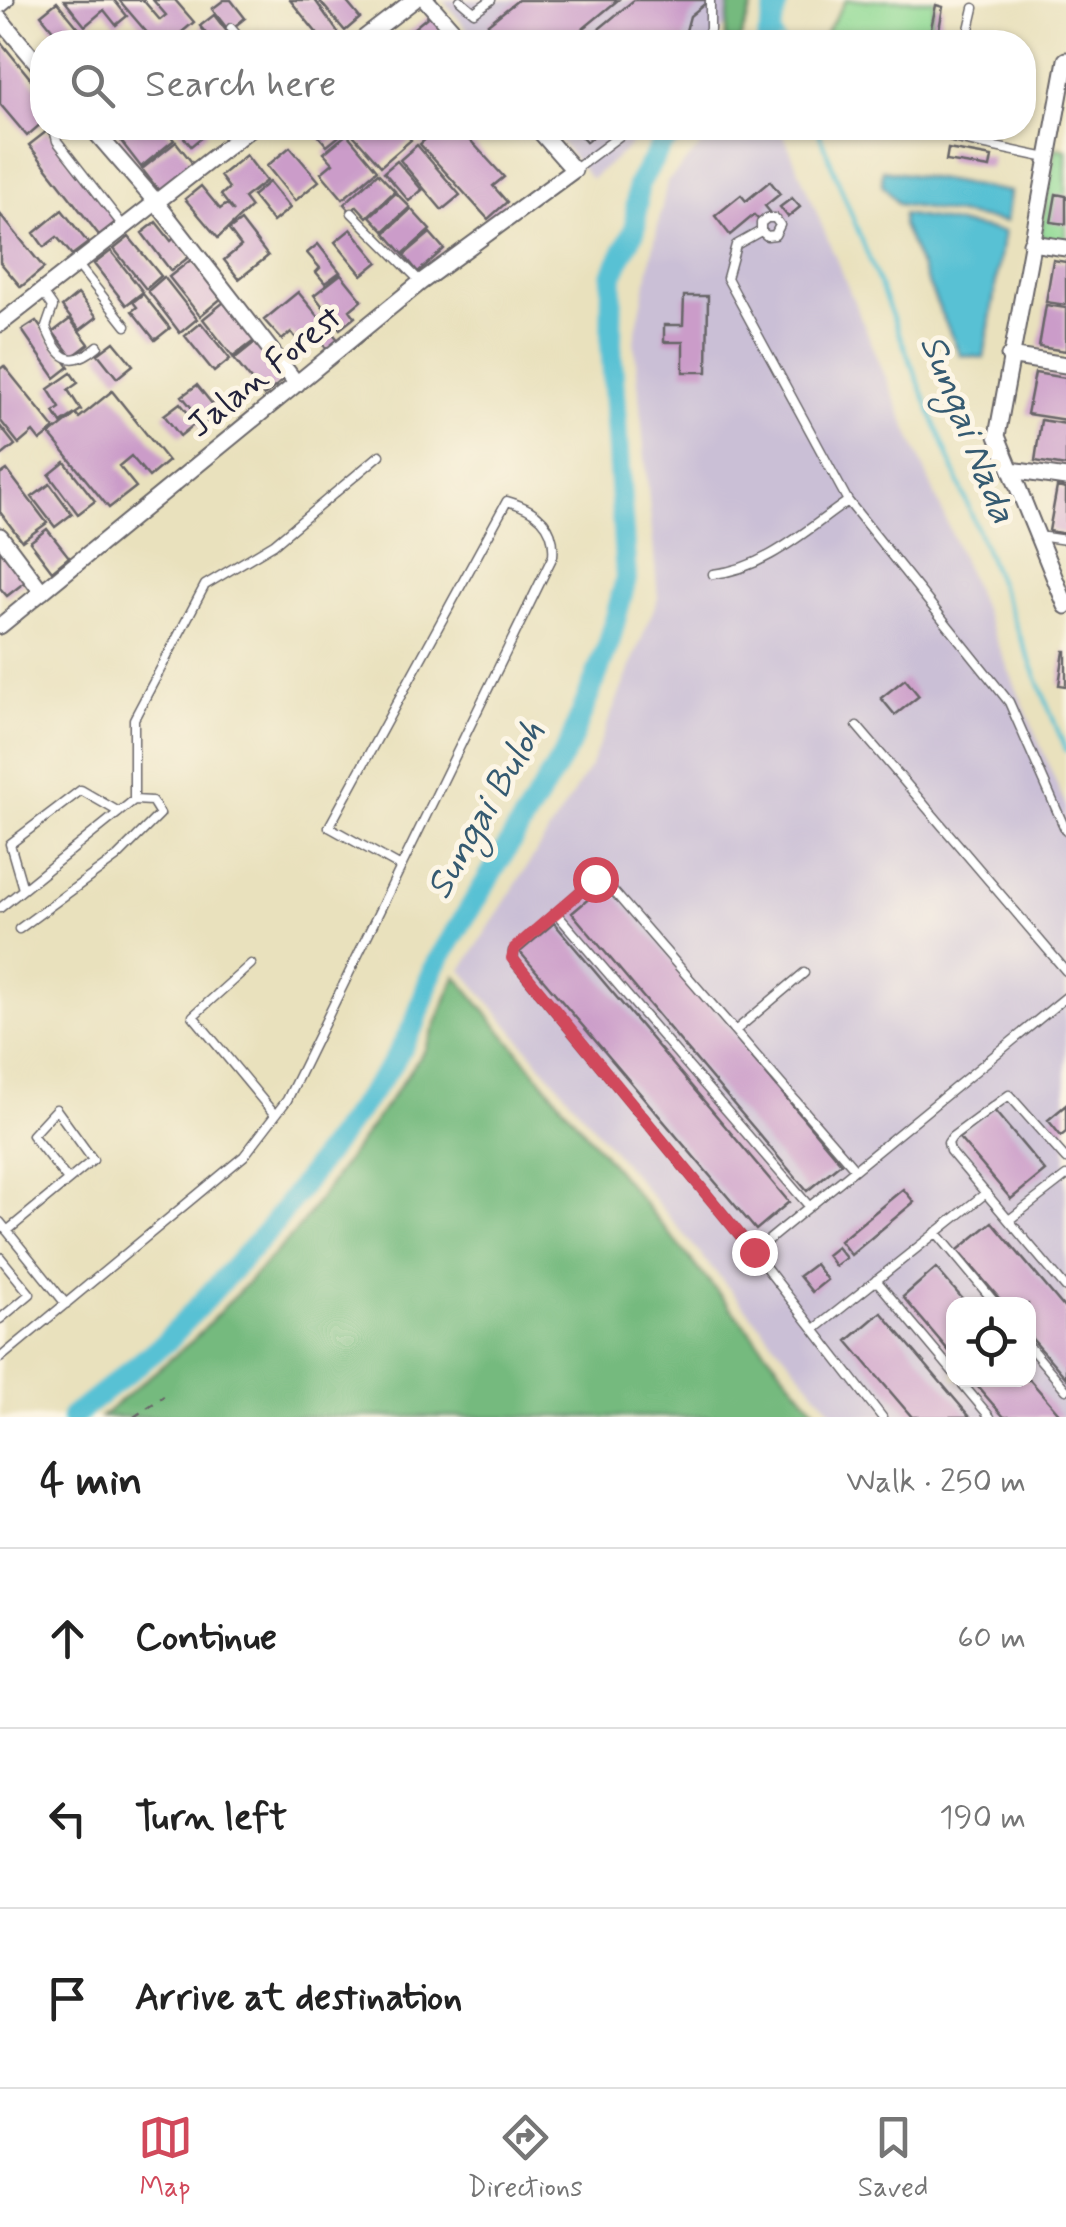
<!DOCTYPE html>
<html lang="en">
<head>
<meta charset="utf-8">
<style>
	:root { --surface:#fff; --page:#f2f2f2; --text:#222; --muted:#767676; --line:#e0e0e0; --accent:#d1495b }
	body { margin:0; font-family:Mynerve,sans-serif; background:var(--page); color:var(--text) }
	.controls { position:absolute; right:30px; bottom:30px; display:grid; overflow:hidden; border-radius:20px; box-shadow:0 2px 8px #0004 }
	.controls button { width:90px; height:90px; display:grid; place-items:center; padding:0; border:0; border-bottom:2px solid var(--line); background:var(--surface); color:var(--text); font:50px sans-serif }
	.stop { position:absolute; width:30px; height:30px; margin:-22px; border:8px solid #d1495b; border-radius:50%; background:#fff }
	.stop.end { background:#d1495b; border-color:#fff; box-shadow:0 2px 10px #0008 }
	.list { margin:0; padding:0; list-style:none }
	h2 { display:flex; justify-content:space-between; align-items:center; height:130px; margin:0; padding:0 40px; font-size:42px }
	h2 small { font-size:32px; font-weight:400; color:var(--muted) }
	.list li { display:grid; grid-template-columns:65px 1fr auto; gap:30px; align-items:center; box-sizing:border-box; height:180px; padding:0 40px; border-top:2px solid var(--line) }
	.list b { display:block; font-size:38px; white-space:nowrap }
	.list em { font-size:32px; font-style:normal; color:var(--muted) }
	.icon { flex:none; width:55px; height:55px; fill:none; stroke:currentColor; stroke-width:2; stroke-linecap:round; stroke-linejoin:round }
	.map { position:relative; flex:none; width:1066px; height:1417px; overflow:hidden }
	.search { position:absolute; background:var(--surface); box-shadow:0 2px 8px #0004; left:30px; right:30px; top:30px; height:110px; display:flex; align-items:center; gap:25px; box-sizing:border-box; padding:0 35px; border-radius:40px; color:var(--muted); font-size:38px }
	.sheet { height:670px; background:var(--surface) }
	nav { display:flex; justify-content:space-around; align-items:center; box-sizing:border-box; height:140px; border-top:2px solid var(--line); background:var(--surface); font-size:28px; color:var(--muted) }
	nav a { display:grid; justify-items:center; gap:5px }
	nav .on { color:var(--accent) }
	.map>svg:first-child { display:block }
</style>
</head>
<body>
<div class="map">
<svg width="1066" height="1417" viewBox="0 0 1066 1417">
	<rect width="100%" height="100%" fill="#fcf5e5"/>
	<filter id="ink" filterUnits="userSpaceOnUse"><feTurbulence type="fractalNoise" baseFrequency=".01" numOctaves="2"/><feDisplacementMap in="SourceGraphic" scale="20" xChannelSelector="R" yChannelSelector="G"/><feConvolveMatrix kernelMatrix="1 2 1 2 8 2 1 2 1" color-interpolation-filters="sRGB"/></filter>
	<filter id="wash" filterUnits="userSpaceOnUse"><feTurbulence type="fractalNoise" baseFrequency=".0048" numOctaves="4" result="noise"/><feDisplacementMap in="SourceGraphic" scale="40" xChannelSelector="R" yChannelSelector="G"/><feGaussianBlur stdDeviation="2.25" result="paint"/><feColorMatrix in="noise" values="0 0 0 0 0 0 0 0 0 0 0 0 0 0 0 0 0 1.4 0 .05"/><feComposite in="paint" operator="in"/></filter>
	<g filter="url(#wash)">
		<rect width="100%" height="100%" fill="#e9e1bd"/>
		<path fill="#cabfd6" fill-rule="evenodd" d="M443 0H731L732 18 713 42H478Z
			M549 128H644L626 150 591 179Z
			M717 128H781L1066 806V1417H837L462 970 591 765 658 598 634 340 667 182ZM954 1304H1028V1380H954Z"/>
		<path fill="#91da95" stroke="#5a7e68" stroke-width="2.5" d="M846 0H935L927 42H823V38Z
			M1056 148 1066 150V241L1040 237Z"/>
		<path fill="#74ba7e" stroke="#4b6e5c" stroke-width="2.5" d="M730 0H755L739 42 725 39Z
			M456 976 821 1417H101L192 1341 298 1229 425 1050Z"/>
		<path fill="#58c1d4" stroke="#3d7288" stroke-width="2.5" d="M883 170 1010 192 1006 222 898 204 882 184Z
			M903 214 1004 232 984 358 960 355 902 225Z"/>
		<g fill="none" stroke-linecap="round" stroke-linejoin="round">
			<path stroke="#58c1d4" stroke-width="4" d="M774 19 783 42
				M817 128 1066 751"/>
			<path stroke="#58c1d4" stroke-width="22" d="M767 42 778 0
				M72 1417 165 1343 270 1228 393 1063 415 1023 433 969 569 746 609 643 626 579 611 344 612 275 635 229 638 185 662 144 682 128"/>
		</g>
		<g id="blocks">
			<path fill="#cb9cc9" d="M64 0H114L127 16 116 25 104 10 85 26Z
				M119 0H143L160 20 166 15 153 0H175L194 22 170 42H155Z
				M224 0H231L245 18 229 31 212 9Z
				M290 0H315L345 42H324Z
				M319 0H345L360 18 345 31Z
				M518 0H618L567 42H503L488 24Z
				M634 0H705L707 2 690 16 683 42H583Z
				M57 2 85 36 77 42H63L41 15Z
				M936 5 943 7 939 30 931 28Z
				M431 14 455 42H397Z
				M214 15 235 42H213L200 26Z
				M0 41 42 93V123L27 136 0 104Z
				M127 128H164L174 140 141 167 117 136Z
				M176 128H204L208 132 191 146Z
				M312 128H339L343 133 327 146Z
				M347 128H400L411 140 381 166Z
				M438 128H459L504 177 493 186 507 202 488 219 420 144Z
				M573 128H605L586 142Z
				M47 131 117 221 99 235 29 145Z
				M347 134 377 170 343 199 321 173 333 163 324 153Z
				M176 142 194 165 160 192 142 169Z
				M417 145 460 195 442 210 400 160Z
				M290 147 319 181 295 201 267 166Z
				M948 149 992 157 990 168 946 161Z
				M246 155 266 181 244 198 251 207 218 238 185 199 201 186 220 209 227 204 234 212 221 195 229 188 220 176Z
				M397 161 422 190 409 201 384 172Z
				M378 173 395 191 367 217 357 206 351 212 344 204Z
				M770 181 780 194 765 206 770 212 759 220 754 215 730 235 715 216 741 195 746 201Z
				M269 182 290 208 273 222 252 196Z
				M396 193 410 207 384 231 370 216Z
				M1056 194 1066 196V224L1051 222Z
				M792 198 800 207 788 217 780 207Z
				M411 209 430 230 403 254 385 233Z
				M62 210 88 243 72 255 57 237 44 247 34 233Z
				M0 214 44 268 21 287 0 262Z
				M241 221 268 256 239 279 224 260 241 246 229 230Z
				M156 222 171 241 176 237 190 256 171 271 142 233Z
				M351 229 378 262 362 275 335 242Z
				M430 233 444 249 418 272 404 255Z
				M129 237 161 276 146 289 114 249Z
				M318 244 340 272 325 283 316 272 320 268 307 253Z
				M111 251 143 292 126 305 94 264Z
				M192 259 223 297 200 316 169 277Z
				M1053 260 1066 262V305L1046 302Z
				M341 274 362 300 350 310 355 317 340 329 314 295Z
				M164 277 197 319 180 333 148 291Z
				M298 292 340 342 328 351 315 334 302 345 291 332 282 340 264 320Z
				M78 294 97 317 80 330 62 307Z
				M143 294 170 328 155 340 132 311 137 307 133 302Z
				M684 296H708L707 372H683V342H664V325H683Z
				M224 302 254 341 233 357 203 319Z
				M1046 305 1066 308V351L1039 347Z
				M70 319 89 344 72 357 53 332Z
				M36 321 69 367 55 378 22 330Z
				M201 323 230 359 214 372 185 336Z
				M259 339 288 376 264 396 234 359Z
				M114 342 133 365 117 378 98 354Z
				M4 366 55 429 40 441 33 432 19 444 0 420V369Z
				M71 373 78 383 68 390 81 410 61 423 54 412 60 408 48 389Z
				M1035 373 1066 378V420L1027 414Z
				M197 385 217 410 201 428 195 420 199 417 182 396Z
				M112 391 168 461 149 477 131 456 119 466 136 487 109 508 50 435 76 414 79 418Z
				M180 403 196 423 180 436 164 415Z
				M1041 420 1066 424V466L1035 461Z
				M0 426 15 445 0 457Z
				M65 462 95 501 78 514 49 475Z
				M7 470 47 523 22 541 0 512V475Z
				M50 484 72 514 55 527 32 497Z
				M1057 487 1066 489V534L1049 531Z
				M47 529 69 557 52 571 30 542Z
				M0 542 26 576 22 578 25 582 7 596 0 588Z
				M1064 651H1066V686L1059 685Z
				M905 679 919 696 895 715 881 698Z
				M606 884 841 1163 807 1191 572 913Z
				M554 923 789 1202 756 1230 520 952Z
				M1066 1105V1132L1061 1136 1048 1120Z
				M993 1109 1045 1171 1011 1199 959 1138Z
				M903 1189 914 1202 851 1255 840 1241Z
				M992 1222 1066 1310V1378L1028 1334V1304H1004L958 1250Z
				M837 1247 846 1258 835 1266 827 1255Z
				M815 1264 827 1280 812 1292 799 1276Z
				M936 1268 967 1304H954V1357L903 1297Z
				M881 1312 970 1417H912L847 1341Z
				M972 1380H1030L1062 1417H1004Z"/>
		</g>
	</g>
	<g filter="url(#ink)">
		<use href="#blocks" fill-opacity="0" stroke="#686568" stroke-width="2.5"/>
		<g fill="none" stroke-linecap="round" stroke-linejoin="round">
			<g stroke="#686568" stroke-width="11">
				<path id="service" d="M460 0 474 12 491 0
					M231 28 243 42
					M702 42 710 30V0
					M966 42 974 8
					M58 128 55 133 57 141 124 227
					M946 128 953 138 1047 158
					M574 170 630 128
					M352 213 421 282
					M761 231V223L767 218H775L780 225 775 235 767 236 761 231 736 245 727 278 848 501 1009 702 1066 831
					M77 264 126 326
					M42 291 53 307 46 327C58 358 70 370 98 346
					M1038 536 1066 540
					M713 574C765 569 806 530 848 501
					M857 726 1066 971
					M134 800V719L205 585 274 544 380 455
					M23 889 10 844 81 790 119 812
					M0 908 134 800 152 801 160 814 117 857 19 929
					M556 913 809 1206
					M251 964 193 1016 275 1115
					M735 1031 804 973
					M1066 1159 1009 1095 952 1137 948 1143 950 1151 1066 1288
					M854 1168 603 879 592 881 513 951 514 961 754 1252 882 1417
					M1009 1220 1066 1176
					M0 1222 66 1304
					M7 1231 93 1160 56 1109 32 1135 68 1180
					M936 1232 996 1304
					M754 1252 1066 997
					M0 1257 30 1294 0 1319
					M876 1280 954 1373
					M815 1329 986 1193
					M1028 1345 1066 1390
					M0 1358 244 1156 287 1100 553 556C556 524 535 509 507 501L329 827 401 867
					M959 1380 990 1417"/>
			</g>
			<g stroke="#686568" stroke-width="19">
				<path id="minor" d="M426 0 463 42
					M0 5 6 0
					M0 19 42 69
					M359 42 414 0
					M1066 60 997 436 1066 606
					M92 128 156 202 297 384
					M1031 243 1066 248
					M0 324 251 128
					M1009 356 1066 365
					M1011 470 1066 478
					M0 536 42 592
					M0 626 421 282 574 170 537 128"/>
			</g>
			<path stroke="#686568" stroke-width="2.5" stroke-dasharray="8 8" stroke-linecap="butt" d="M134 1417 164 1396"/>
			<use href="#service" stroke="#fff" stroke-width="8"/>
			<use href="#minor" stroke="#fff" stroke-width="15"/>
		</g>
	</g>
	<g fill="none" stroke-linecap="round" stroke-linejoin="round" filter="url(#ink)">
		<path stroke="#d1495b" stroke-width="12" d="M595 879 515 948 512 958 754 1252"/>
	</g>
	<g text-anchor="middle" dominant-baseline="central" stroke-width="10" stroke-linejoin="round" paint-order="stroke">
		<g font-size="35" fill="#22223b" stroke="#fcf5e5">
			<text transform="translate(265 372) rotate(-39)">Jalan Forest</text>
		</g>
		<g font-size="38" font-style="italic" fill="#355a71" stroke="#fcf5e5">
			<text transform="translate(967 429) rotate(68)">Sungai Nada</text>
			<text transform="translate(486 810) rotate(-60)">Sungai Buloh</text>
		</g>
	</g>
</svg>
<div class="controls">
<button><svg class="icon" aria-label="locate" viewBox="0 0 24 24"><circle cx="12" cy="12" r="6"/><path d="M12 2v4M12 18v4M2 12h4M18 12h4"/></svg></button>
</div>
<div class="stop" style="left:595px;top:879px"></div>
<div class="stop end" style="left:754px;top:1252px"></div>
<div class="search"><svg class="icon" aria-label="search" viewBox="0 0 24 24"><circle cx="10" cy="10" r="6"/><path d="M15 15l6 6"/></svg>Search here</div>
</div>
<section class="sheet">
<h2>4 min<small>Walk · 250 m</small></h2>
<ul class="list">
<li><svg class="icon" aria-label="ahead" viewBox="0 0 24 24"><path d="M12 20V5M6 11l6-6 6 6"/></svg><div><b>Continue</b></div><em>60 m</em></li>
<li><svg class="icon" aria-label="left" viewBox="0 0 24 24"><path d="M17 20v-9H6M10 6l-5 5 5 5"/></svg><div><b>Turn left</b></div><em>190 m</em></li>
<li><svg class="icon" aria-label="arrive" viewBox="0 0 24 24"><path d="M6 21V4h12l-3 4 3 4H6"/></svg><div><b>Arrive at destination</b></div></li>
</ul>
</section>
<nav>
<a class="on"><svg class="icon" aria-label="map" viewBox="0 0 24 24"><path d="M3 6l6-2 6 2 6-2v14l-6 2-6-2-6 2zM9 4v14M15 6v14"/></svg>Map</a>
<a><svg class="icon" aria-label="directions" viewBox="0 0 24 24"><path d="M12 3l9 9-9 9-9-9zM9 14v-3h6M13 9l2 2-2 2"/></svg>Directions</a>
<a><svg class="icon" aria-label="saved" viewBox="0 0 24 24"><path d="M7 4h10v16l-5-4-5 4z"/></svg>Saved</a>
</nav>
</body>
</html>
